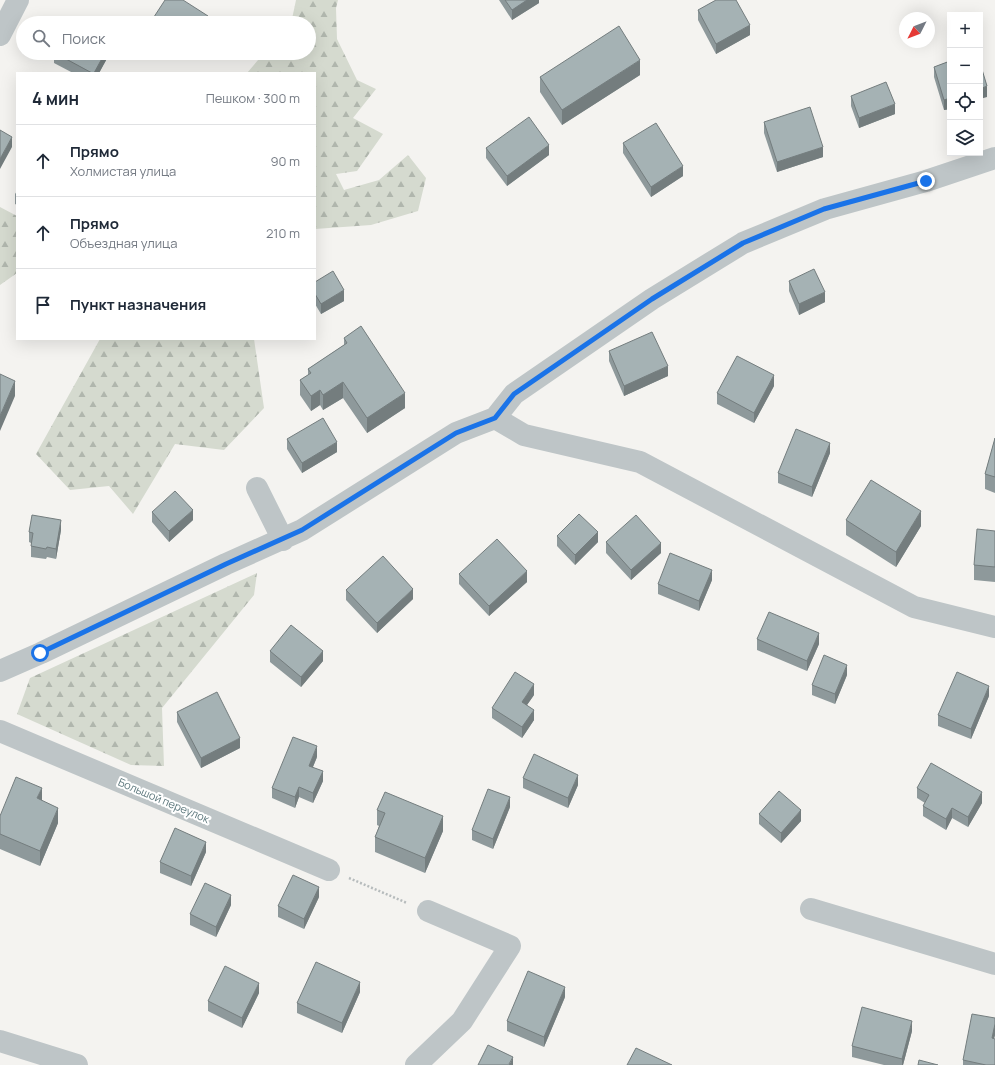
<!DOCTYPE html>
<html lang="ru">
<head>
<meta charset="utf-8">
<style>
	:root { --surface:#fff; --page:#f2f2f3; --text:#1f2937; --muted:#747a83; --line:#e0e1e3 }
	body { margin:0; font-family:Manrope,sans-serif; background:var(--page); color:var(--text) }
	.controls { position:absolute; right:12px; top:12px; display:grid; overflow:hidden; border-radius:0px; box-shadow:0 4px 16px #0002 }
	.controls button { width:36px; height:36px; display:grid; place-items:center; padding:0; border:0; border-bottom:1px solid var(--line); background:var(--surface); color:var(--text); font:20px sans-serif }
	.compass { position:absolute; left:899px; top:12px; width:36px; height:36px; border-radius:50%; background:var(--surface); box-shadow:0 4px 16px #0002; rotate:228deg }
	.stop { position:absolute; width:12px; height:12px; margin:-9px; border:3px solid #1a73e8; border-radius:50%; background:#fff }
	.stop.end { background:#1a73e8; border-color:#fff; box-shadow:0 1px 4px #0008 }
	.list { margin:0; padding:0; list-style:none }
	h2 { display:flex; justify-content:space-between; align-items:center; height:52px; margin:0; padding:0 16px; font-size:17px }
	h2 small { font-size:13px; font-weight:400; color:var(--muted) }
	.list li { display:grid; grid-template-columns:26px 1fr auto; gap:12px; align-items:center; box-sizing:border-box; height:72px; padding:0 16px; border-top:1px solid var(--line) }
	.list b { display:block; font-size:15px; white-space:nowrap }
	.list p { margin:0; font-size:13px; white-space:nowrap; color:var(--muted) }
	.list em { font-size:13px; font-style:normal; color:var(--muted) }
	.icon { flex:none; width:22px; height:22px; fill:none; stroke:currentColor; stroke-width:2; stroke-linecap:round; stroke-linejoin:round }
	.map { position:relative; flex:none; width:995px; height:1065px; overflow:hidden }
	.search { position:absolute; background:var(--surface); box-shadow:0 4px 16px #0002; left:16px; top:16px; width:300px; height:44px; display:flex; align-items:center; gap:10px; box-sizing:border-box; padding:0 14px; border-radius:22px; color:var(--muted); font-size:15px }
	.panel { position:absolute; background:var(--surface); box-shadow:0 4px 16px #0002; left:16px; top:72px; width:300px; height:268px; border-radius:0px }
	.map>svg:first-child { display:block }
</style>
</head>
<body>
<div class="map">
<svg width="995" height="1065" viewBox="0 0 995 1065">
	<defs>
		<pattern id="forest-firs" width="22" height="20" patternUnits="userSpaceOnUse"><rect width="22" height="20" fill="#d5dacf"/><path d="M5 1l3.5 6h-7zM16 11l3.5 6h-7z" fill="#b0b6ad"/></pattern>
	</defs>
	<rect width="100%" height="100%" fill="#f4f3f0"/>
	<path fill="url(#forest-firs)" d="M296 0H338L336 8 337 39 357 80 376 89 353 118 383 134 357 171 336 174 344 190 379 180 408 155 426 178 418 211 371 225 315 229V73H247L264 53H309V23H288L292 19Z
		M0 207 17 216V273L0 285Z
		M100 339H254L264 408 224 450 175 444 133 514 109 486 70 490 36 454Z
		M257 573 254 595 162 708 164 766 131 765 17 714 30 678Z"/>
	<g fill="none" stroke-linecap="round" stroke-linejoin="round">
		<path stroke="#b6bbbc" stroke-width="2.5" stroke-dasharray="2 2" stroke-linecap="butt" d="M349 878 407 903"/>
		<path stroke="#bec5c7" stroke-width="22" d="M0 35 18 0
			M495 418 524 435 640 462 914 607 995 627
			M257 488 283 540
			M0 671 41 653 226 564 302 530 456 433 495 418 514 394 652 299 743 243 825 209 926 181 995 158
			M0 731 329 870
			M811 909 995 964
			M0 1041 77 1065
			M416 1065 462 1021 510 946 428 911"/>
	</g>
	<path fill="#8e999b" d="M499 0H539V3L512 20Z
		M698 10 750 35 716 54 698 20Z
		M54 53H110L99 73H73L54 63Z
		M177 53H191L187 59Z
		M950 61V109L944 110 934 77V67Z
		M640 75 562 125 540 92V77Z
		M851 96 895 114 859 128 851 106Z
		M764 122 823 157 777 172 764 133Z
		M623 143 683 176 651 197 623 153Z
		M486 148 549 155 507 186 486 158Z
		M17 191V205L15 204V194Z
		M789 281 825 302 799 315 789 291Z
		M315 282 344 301 321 314 315 304Z
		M344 338 405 408 367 433 343 398 323 410 320 405 311 411 300 395V380L308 375V369L344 345Z
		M609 351 668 376 624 396 609 361Z
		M774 386 754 423 717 404V393Z
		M995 438V493L985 489V474Z
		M287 439 337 452 302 473 287 449Z
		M830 453 812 497 778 483V473Z
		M152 512 193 520 169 542 152 522Z
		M846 520 921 526 896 567 846 535Z
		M61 530 56 559 47 557 46 559 31 557V543L29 542V532Z
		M995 531V582L974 580V565Z
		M557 536 598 542 575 565 557 546Z
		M606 542 661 553 631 580 606 553Z
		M459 574 527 582 489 616 459 584Z
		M712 580 699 611 658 594V584Z
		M346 590 413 599 377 633 346 600Z
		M757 639 819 644 807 671 757 650Z
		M270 651 323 661 301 687 270 662Z
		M847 675 835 704 812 695V685Z
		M534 695 527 705 534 720 522 738 492 718V708Z
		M989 696 971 739 938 726V715Z
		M177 712 240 748 201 768 177 722Z
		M317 757 313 767 323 781 313 803 299 797 295 808 272 798V788Z
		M523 778 578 785 568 808 523 788Z
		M917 788 982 803 968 827 952 818 946 830 923 816V806L925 803 917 798Z
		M42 800 58 823 40 866 0 849V816Z
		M510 807 493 849 472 840V830Z
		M377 810 443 831 425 873 375 852V837L379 826 377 825Z
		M759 814 801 821 781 843 759 824Z
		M206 852 191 886 160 873V862Z
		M319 897 304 929 278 917V906Z
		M231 905 216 937 190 925V914Z
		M360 992 342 1033 297 1013V1003Z
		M259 993 242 1028 208 1011V1001Z
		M565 997 544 1047 507 1031V1021Z
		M995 1018V1035L994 1038 995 1065H963V1060Z
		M912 1031 903 1065H884L852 1057V1046Z"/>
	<path fill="#747d7e" d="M527 0H539V3L512 20V10Z
		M208 16V23H203Z
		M750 25V35L716 54V44Z
		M105 53H110L99 73H94Z
		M187 53H191L187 59Z
		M640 60V75L562 125V110Z
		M987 86V97L980 99V89Z
		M950 98V109L944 110V100Z
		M895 104V114L859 128V118Z
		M12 137V147L0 169V159Z
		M549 145V155L507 186V176Z
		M823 147V157L777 172V162Z
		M683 166V176L651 197V187Z
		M344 290V301L321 314V304Z
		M825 292V302L799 315V304Z
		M668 366V376L624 396V386Z
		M774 375V386L754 423V413Z
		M15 381V396L0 431V416Z
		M343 382V398L323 410V395Z
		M320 390V405L311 411V396Z
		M405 393V408L367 433V418Z
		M337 442V452L302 473V463Z
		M830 443V453L812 497V487Z
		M193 510V520L169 542V531Z
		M921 511V526L896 567V552Z
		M61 520V530L56 559V549Z
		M598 532V542L575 565V555Z
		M661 543V553L631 580V570Z
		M712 570V580L699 611V601Z
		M527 571V582L489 616V606Z
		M413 589V599L377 633V623Z
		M819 633V644L807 671V661Z
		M323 651V661L301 687V677Z
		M847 665V675L835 704V694Z
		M534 684V695L522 712V702Z
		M989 686V696L971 739V729Z
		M534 710V720L522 738V727Z
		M240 738V748L201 768V758Z
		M317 746V757L309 776V766Z
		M323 771V781L313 803V793Z
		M578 775V785L568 808V798Z
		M299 787V797L295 808V797Z
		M42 788V803L37 798Z
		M982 792V803L968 827V817Z
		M510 797V807L493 849V839Z
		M58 808V823L40 866V851Z
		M952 808V818L946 830V819Z
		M801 810V821L781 843V833Z
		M443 816V831L425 873V858Z
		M206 842V852L191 886V876Z
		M319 887V897L304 929V919Z
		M231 895V905L216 937V927Z
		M360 982V992L342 1033V1023Z
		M259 983V993L242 1028V1018Z
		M565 987V997L544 1047V1037Z
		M912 1021V1031L903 1065H902V1059Z
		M995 1024V1035L992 1048V1038Z
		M513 1057V1065H509Z"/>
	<path fill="#a5b2b4" stroke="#747d7e" d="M165 0H183L208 16 203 23H150Z
		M505 0H527L512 10Z
		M716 0H736L750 25 716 44 698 10Z
		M72 18 82 23H70Z
		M619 26 640 60 562 110 540 77Z
		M55 53H105L94 73H92Z
		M950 61V98L944 100 934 67Z
		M980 63 987 86 980 89Z
		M886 82 895 104 859 118 851 96Z
		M810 107 823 147 777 162 764 122Z
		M529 117 549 145 507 176 486 148Z
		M656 123 683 166 651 187 623 143Z
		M0 130 12 137 0 159Z
		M814 269 825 292 799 304 789 281Z
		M333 271 344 290 321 304 315 294V282Z
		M361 326 405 393 367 418 343 382 323 395 320 390 311 396 300 380 311 373 308 369 347 343 344 338Z
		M652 332 668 366 624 386 609 351Z
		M737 356 774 375 754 413 717 393Z
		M0 374 15 381 0 416Z
		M323 418 337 442 302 463 287 439Z
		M796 429 830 443 812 487 778 473Z
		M995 438V477L985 474Z
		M871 480 921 511 896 552 846 520Z
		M175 491 193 510 169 531 152 512Z
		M579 514 598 532 575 555 557 536Z
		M32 515 61 520 56 549 47 547 46 549 31 546 33 533 29 532Z
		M636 515 661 543 631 570 606 542Z
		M977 529 995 531V567L974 565Z
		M497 539 527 571 489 606 459 574Z
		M670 553 712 570 699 601 658 584Z
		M383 556 413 589 377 623 346 590Z
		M769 612 819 633 807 661 757 639Z
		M291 625 323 651 301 677 270 651Z
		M824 655 847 665 835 694 812 685Z
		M515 672 534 684 522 702 534 710 522 727 492 708Z
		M957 672 989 686 971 729 938 715Z
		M217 692 240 738 201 758 177 712Z
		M293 737 317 746 309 766 323 771 313 793 299 787 295 797 272 788Z
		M534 754 578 775 568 798 523 778Z
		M931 763 982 792 968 817 952 808 946 819 923 806 929 795 917 788Z
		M16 777 42 788 37 798 58 808 40 851 0 834V816Z
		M488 789 510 797 493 839 472 830Z
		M779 791 801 810 781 833 759 814Z
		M385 792 443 816 425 858 375 837 385 813 377 810Z
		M175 828 206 842 191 876 160 862Z
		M293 875 319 887 304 919 278 906Z
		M205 883 231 895 216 927 190 914Z
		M316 962 360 982 342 1023 297 1003Z
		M225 966 259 983 242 1018 208 1001Z
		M528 971 565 987 544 1037 507 1021Z
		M862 1007 912 1021 902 1059 852 1046Z
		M972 1014 995 1018V1024L992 1038 995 1039V1065H986L963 1060Z
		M488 1045 513 1057 509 1064 511 1065H478Z
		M636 1048 672 1065H627Z
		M919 1060 938 1065H918Z"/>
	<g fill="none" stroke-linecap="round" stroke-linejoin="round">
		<path stroke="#1a73e8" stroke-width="5" d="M40 653 226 564 302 530 456 433 495 418 514 394 652 299 743 243 824 209 926 181"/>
	</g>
	<g text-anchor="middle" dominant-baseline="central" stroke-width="4" stroke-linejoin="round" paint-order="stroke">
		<g font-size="11" fill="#5d787d" stroke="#fff">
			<text transform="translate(164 800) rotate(23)">Большой переулок</text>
		</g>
	</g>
</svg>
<div class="controls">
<button>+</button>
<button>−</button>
<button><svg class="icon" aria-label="locate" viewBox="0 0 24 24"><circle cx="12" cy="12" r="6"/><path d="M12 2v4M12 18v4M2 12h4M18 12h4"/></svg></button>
<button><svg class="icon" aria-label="layers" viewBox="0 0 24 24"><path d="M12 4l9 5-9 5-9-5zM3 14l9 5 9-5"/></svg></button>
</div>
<svg class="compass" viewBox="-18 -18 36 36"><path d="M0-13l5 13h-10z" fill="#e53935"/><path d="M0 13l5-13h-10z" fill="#747a83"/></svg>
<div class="stop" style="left:40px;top:653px"></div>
<div class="stop end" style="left:926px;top:181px"></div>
<div class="search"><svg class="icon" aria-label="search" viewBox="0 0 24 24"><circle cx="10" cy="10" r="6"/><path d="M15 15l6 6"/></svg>Поиск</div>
<section class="panel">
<h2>4 мин<small>Пешком · 300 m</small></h2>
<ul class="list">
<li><svg class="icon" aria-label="ahead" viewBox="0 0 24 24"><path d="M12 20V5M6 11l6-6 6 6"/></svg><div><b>Прямо</b><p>Холмистая улица</p></div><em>90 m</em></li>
<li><svg class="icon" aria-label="ahead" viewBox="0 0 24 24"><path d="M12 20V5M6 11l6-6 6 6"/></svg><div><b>Прямо</b><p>Объездная улица</p></div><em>210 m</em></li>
<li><svg class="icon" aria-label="arrive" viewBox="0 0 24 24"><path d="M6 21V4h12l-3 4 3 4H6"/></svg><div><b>Пункт назначения</b></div></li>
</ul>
</section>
</div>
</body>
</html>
